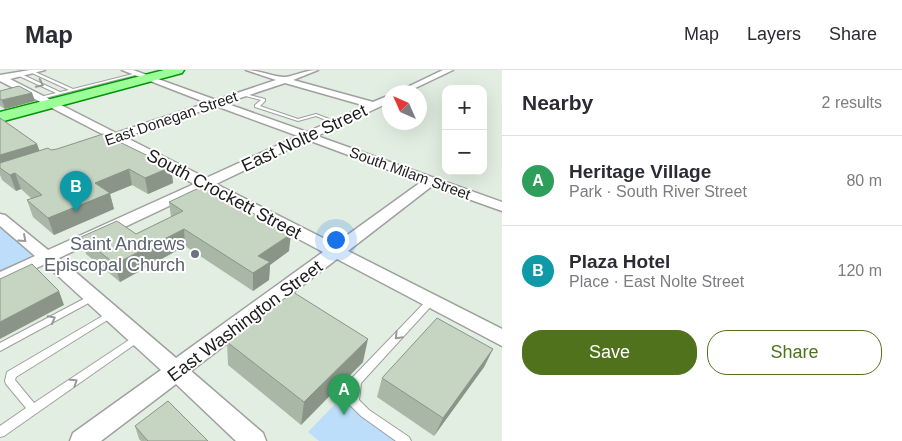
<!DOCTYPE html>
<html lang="en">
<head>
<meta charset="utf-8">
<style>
	:root { --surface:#fff; --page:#f7f7f7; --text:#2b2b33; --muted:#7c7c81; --line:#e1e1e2; --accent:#50721c }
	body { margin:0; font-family:Helvetica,sans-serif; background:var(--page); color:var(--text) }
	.controls { position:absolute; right:15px; top:15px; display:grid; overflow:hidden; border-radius:10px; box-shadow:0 5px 20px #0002 }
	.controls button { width:45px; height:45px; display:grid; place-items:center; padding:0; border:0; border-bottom:1px solid var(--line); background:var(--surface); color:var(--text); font:25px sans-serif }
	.compass { position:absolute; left:382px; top:15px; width:45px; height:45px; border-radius:50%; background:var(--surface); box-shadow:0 5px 20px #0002; rotate:315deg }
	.you { position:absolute; left:335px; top:169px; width:18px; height:18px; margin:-12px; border:4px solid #fff; border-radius:50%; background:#1a73e8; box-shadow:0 0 0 8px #1a73e833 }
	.badge { display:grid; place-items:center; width:32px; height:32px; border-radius:50%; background:var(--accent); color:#fff; font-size:16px; font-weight:700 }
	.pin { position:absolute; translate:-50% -41px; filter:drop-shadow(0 1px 2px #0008) }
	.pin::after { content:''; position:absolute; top:26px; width:18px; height:15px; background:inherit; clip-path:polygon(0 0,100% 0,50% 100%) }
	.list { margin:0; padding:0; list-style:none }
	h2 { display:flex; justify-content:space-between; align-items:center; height:65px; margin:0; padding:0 20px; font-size:21px }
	h2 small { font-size:16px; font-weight:400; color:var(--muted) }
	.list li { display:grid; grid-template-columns:32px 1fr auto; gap:15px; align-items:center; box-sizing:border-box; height:90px; padding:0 20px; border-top:1px solid var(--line) }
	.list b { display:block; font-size:19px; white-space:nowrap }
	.list p { margin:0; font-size:16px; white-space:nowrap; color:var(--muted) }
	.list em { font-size:16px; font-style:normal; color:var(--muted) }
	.actions { display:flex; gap:10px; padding:15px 20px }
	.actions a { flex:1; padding:11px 0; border:1px solid var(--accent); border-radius:20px; text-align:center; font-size:18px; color:var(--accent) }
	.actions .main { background:var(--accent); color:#fff }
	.map { position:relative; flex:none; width:502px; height:371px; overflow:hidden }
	header { display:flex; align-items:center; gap:30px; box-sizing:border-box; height:70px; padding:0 25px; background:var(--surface); border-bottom:1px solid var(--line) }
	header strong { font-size:24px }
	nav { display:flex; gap:28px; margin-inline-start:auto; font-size:18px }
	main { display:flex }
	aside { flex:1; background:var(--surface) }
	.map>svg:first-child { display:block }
</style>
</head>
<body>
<header>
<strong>Map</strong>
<nav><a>Map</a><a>Layers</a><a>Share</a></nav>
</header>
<main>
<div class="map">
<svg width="502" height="371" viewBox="0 0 502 371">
	<rect width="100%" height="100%" fill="#e2eee2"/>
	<path fill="#bcdefb" d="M0 148 48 187 0 209Z
		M340 329 398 371H319L308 362Z"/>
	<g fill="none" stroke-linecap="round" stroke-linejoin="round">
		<g stroke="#a0a0a0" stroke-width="2">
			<path id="lane" d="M33 1 73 19 137 3 139 4 41 29 39 28 40 27 56 23 19 6V4H21L60 22 69 20 32 3Z
				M242 23 265 29V31L260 36 298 49 316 44 337 52 333 53 316 46 298 51 255 37V35L261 30 242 25Z
				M93 224 96 225 97 227 96 229 0 281V273Z
				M431 228 434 229 435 231 434 233 361 313 359 330 369 340 409 367 411 371H396L361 346 350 335 349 332 351 311 352 308 428 229Z
				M111 241 114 242 115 244 114 246 16 307 15 310 34 333 135 266 138 264 141 266 143 268 141 270 4 366 0 367V356L26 338 6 314 5 311 7 302Z"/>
		</g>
		<g stroke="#a0a0a0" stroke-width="3">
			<path id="street" d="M30 0H45L10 9 116 63 207 33 122 0H133L216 30 276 10 246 0C259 0 276 8 286 7 297 5 306 0 318 0L293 10 373 32 390 25V32L317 66 502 132V141L432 116 348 181 502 259V276L337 189 191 301 263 363 266 371H236L176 314 101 371H70L73 363 161 300 45 194 0 215V202L35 186 0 156V144L5 145 48 180 194 114 114 71H105L104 69 106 66 0 11V5ZM285 13 366 36 307 62 225 33ZM216 36 298 66 206 108 125 67ZM308 70 421 112 335 174 216 114ZM205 119 323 182 176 288 59 188Z
				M443 0H453L407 22H397Z"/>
		</g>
		<g stroke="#009507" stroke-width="3">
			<path id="primary" d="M164 0H184L182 3 0 52V42Z"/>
		</g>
		<use href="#lane" fill="#fff" fill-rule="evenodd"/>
		<use href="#street" fill="#fff" fill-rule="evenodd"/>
		<use href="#primary" fill="#9cfe97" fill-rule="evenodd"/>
	</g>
	<path fill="#a9b7a7" d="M0 21 32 23 35 31 5 39 0 36Z
		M0 48 37 74 39 81 51 80 171 97 173 113 148 124 132 115 110 124 114 139 54 165 33 147 27 130 32 129 21 119 16 121 2 110 0 105Z
		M169 132 289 181 270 195 269 210 253 221 185 176 120 212 86 184 81 167 136 164 171 147Z
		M227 272 363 292 301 355 228 295Z
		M493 279 484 297 434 366 377 327 382 308Z
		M135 356 208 371H141L139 369Z"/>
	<path fill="#8a9588" d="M32 23 35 31 5 39 2 30Z
		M37 74 41 85 0 98V85Z
		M171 97 173 113 148 124 145 108Z
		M129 99 132 115 110 124 114 139 54 165 48 148 95 113Z
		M15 103 21 119 16 121 10 105Z
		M184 159 185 176 120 212 115 194Z
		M291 164 289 181 270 195 269 210 253 221V203L258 186Z
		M59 221 64 235 0 269V252Z
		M368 269 363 292 301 355 304 332Z
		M493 279 484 297 434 366 443 348Z"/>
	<path fill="#c5d5c2" stroke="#8a9588" d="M19 16 32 23 2 30 0 29V21Z
		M0 48 37 74 0 85Z
		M103 64 171 97 145 108 129 99 95 113 110 123 48 148 27 130 42 125 15 103 10 105 0 98V93L48 78 51 80 57 79Z
		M203 116 291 164 258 186 270 192 253 203 184 159 115 194 81 167 117 151 136 164 183 141 169 132Z
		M32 194 59 221 0 252V209Z
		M293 222 368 269 304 332 227 272Z
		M437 248 493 279 443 348 382 308Z
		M168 331 208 371H148L135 356Z"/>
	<defs><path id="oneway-chevron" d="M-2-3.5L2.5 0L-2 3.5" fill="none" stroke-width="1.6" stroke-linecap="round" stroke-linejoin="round" transform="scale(1.25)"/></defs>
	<g stroke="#999">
		<use href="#oneway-chevron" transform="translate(40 14) rotate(26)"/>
		<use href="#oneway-chevron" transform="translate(23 169) rotate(42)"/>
		<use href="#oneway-chevron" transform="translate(52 249) rotate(-28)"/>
		<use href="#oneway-chevron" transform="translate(398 266) rotate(134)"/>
		<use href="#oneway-chevron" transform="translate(74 312) rotate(-34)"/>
	</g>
	<circle fill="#6b7280" stroke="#fff" stroke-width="2" cx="195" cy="184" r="5"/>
	<g text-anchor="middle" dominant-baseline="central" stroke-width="4" stroke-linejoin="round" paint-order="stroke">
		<g font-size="15" fill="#1c1c1c" stroke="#fff">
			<text transform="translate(171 48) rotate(-19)">East Donegan Street</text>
			<text transform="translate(410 103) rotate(20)">South Milam Street</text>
		</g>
		<g font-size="18" fill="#1c1c1c" stroke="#fff">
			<text transform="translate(304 68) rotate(-25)">East Nolte Street</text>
			<text transform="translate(224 124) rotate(28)">South Crockett Street</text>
			<text transform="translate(245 251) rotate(-37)">East Washington Street</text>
		</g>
		<g font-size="18" fill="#5b616d" stroke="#fff" text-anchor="end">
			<text x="185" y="174">Saint Andrews<tspan x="185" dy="21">Episcopal Church</tspan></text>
		</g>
	</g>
</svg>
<div class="controls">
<button>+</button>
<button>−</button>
</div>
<svg class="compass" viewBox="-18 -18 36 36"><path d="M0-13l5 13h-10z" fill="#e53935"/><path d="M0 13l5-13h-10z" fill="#7c7c81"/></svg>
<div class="you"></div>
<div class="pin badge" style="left:344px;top:345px;background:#2e9e5b">A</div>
<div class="pin badge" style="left:76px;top:142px;background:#0f9aa8">B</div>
</div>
<aside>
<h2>Nearby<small>2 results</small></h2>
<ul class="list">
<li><span class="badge" style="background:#2e9e5b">A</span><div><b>Heritage Village</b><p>Park · South River Street</p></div><em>80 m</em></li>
<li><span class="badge" style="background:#0f9aa8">B</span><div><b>Plaza Hotel</b><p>Place · East Nolte Street</p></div><em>120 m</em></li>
</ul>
<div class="actions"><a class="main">Save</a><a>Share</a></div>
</aside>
</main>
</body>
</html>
